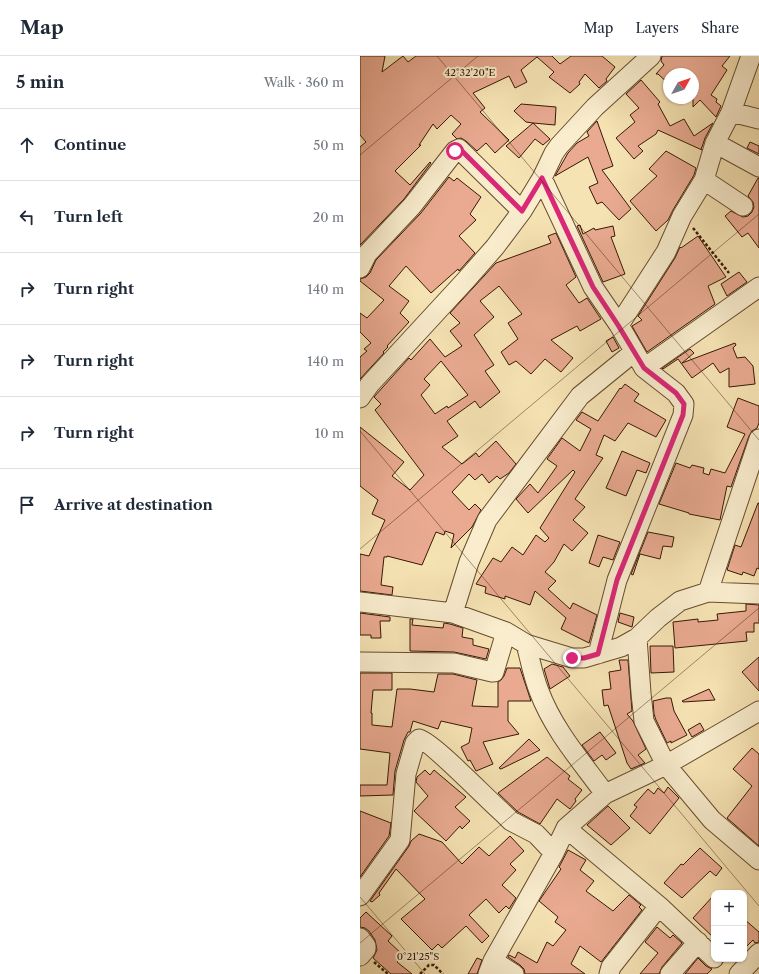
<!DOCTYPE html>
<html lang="en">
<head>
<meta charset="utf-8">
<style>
	:root { --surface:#fff; --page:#f2f2f3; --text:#1f2937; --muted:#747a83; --line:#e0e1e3 }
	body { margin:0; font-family:"Libre Caslon Text",serif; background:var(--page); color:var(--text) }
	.controls { position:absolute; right:12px; bottom:12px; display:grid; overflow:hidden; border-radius:8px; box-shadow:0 1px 3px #0004 }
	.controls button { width:36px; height:36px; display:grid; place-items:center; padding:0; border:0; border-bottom:1px solid var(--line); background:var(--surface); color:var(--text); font:20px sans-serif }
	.compass { position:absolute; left:303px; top:12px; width:36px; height:36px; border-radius:50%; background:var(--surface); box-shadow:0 1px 3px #0004; rotate:50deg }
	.stop { position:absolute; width:12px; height:12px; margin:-9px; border:3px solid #db2777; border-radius:50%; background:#fff }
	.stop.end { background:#db2777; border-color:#fff; box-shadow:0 1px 4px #0008 }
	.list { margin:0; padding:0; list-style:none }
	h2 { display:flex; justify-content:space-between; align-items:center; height:52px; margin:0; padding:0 16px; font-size:17px }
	h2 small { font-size:13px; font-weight:400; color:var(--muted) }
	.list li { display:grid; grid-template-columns:26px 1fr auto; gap:12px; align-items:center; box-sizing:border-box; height:72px; padding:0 16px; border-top:1px solid var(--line) }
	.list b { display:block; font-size:15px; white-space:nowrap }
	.list em { font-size:13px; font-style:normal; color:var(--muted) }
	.icon { flex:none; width:22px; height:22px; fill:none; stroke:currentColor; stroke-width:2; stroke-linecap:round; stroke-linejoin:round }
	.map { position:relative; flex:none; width:399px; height:918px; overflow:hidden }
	header { display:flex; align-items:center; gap:24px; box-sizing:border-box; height:56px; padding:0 20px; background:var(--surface); border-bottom:1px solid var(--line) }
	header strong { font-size:19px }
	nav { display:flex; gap:22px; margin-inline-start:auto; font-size:14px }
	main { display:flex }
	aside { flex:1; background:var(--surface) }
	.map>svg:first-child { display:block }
</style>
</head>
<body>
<header>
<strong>Map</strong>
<nav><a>Map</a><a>Layers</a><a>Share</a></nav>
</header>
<main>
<aside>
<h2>5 min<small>Walk · 360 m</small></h2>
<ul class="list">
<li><svg class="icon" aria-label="ahead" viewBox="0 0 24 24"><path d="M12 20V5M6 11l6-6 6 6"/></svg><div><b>Continue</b></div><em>50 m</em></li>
<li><svg class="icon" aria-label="left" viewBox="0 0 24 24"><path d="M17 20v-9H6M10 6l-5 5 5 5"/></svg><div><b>Turn left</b></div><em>20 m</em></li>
<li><svg class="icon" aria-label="right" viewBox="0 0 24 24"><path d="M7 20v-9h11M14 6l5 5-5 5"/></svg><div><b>Turn right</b></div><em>140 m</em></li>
<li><svg class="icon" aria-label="right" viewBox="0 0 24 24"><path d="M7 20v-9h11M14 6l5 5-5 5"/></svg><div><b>Turn right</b></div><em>140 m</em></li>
<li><svg class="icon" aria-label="right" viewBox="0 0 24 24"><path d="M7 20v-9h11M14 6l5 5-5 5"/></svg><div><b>Turn right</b></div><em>10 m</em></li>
<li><svg class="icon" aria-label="arrive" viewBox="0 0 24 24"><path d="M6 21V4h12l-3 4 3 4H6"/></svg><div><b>Arrive at destination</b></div></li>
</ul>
</aside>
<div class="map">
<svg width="399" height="918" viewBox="0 0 399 918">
	<rect width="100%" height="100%" fill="#f6e3b4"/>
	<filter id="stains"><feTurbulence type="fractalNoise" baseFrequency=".005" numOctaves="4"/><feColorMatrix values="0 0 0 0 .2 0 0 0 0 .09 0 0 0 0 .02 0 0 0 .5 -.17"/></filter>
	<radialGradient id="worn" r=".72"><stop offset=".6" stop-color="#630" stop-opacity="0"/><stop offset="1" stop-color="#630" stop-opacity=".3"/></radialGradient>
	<path fill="#e9aa91" stroke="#371902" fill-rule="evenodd" d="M0 0H25L22 16 43 0 48 6 56 0H192L200 8 211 0H242L255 11 246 23 247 25 239 32 225 18 219 26 220 28 210 37 189 21 194 16 177 1 161 14 167 26 155 32 149 20 113 37 125 52 120 56 149 84 135 97 126 87 117 95 106 85 101 82 97 83 92 78 101 68 91 59 77 73 73 68 59 89H61L35 115 50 129 70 106 71 107 44 143 0 189V91L6 86 0 79Z
		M302 0H370L362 10 367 14 351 39 357 43 356 46 361 50 356 61 340 44 333 51V18H309V28L298 18H296L304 9 301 5Z
		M281 24 300 46 298 48 310 70 324 63 334 80 353 67 345 82 342 91 341 92 342 94 298 74 296 78 278 90 283 95 274 103 256 82 275 66 270 59 279 52 266 38Z
		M161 48 196 51 195 69 173 67 190 83 183 89 175 83 159 102 146 90 173 67 166 66 154 55Z
		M237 65 253 110 242 114 271 153 259 164 242 146 237 148 229 131 238 127 228 101 195 120 208 97 217 87 229 80 227 76Z
		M390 86 399 90V98L387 92Z
		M306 95 336 112 334 119 313 154 308 164 296 175 270 145 297 120 289 113Z
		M89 121 94 125 97 122 121 141 110 158 116 164 99 180 115 197 99 215 98 213 71 237 46 210 29 230 49 245 40 257 49 266 27 290 28 291 23 296 24 297 0 323V301L7 295 4 293 11 287 0 276V257L7 262 24 244 0 225V223L6 221 10 217 16 204 61 157Z
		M398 122H399V192L388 177 382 181 365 160 371 155 383 161 388 160 392 156 394 151 393 146 388 140Z
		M220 169 223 178 234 172 235 174 253 170 255 180 251 181 265 218 243 226 217 170Z
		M196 177 216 221 206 229 219 247 227 242 241 263 220 275 217 270 191 284 213 302 201 316 185 303 171 318 156 305 149 309 141 296 158 283 148 267 162 258 139 230 120 245 134 261 114 279 134 309 125 315 140 336 120 352 115 345 87 365 98 380 82 391 102 408 116 397 119 401 136 385 156 408 149 417 140 423 137 420 129 427 122 418 115 424 109 418 92 436 109 454 115 448 121 454 112 471 91 492 94 478 85 475 84 479 76 476 62 509 27 500V501H24L21 529 33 531 32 539 0 535V498L9 500 25 464 12 458 18 444 0 430V371L44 406 32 420 50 434 64 419 15 354 21 348 14 341 49 302 51 304 70 283 85 301 102 290 90 275 100 267 90 257 136 207 191 187 188 180ZM81 305 108 339 88 352 87 350 75 358 61 339 70 329 64 323Z
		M338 180 366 221 348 230 355 248 287 296 272 270 282 264 278 260 315 202 320 191 321 192Z
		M379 216 387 226 367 240 361 228Z
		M253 281 259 292 252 296 246 285Z
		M375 287 376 289 373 292 377 302 385 301 393 310 395 328 369 331V312L360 317 353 307 332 322 318 303 303 313 302 312 330 293 334 297 322 307Z
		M265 328 279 338 274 345 306 364 296 381 268 367 255 385 244 379 236 399 243 402 215 443 225 451 213 464 228 477 212 495 204 488 194 506 185 516 196 525 188 533 210 553 213 547 237 559 229 587 201 573 206 562 175 535 170 549 145 540V543L125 537 126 531 116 528 133 502 141 506 152 491 163 499 176 479 185 486 189 482 180 472 215 416 213 414 168 457 156 443 170 428 178 437 197 410 187 403 202 382 220 395 231 373 216 364 222 356 238 365 260 332 261 333Z
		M378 342 399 350V367L397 372 392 375 389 380 371 431 367 430 360 464 329 458V457L299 448 316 407 330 412 332 409 344 412 343 417 349 419 351 413 365 417 385 378 367 371Z
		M262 395 290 407 286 417 277 414 266 440 246 432Z
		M398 447H399V513L397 512 394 520 383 516 382 519 367 514 375 489 381 491Z
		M288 476 314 481 312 491 303 490 300 503 280 498 273 519 271 518Z
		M238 479 260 486 253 504 243 501 239 511 229 507Z
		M386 548 399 549V567H394V576H386L387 585 315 592 313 566 338 563V566L358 564 357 558 386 555Z
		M0 557 30 561V565H20L21 582H11V579H0Z
		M260 557 274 561 272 571 258 566Z
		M50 563H53L52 569 83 572 84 567 90 568 103 572 102 581 113 583V589L129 593 126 603 94 596 50 595Z
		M290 590H313L314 616 291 617Z
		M399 601V635L382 616Z
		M259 604H268L272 655 267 658 273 665 286 693 278 699 285 707 271 713 267 707 248 649 244 650 242 634 251 633 249 616 261 614Z
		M192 608 203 611 210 620 190 633 184 613Z
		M147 612H160L171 645H148V665L159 678 123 686 133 708 116 715 110 704 108 705 101 691 109 687 112 672 81 665 78 673 53 665 50 676H48L44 684 35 715 33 739 0 740V729H27L30 697 0 693V617H32V634H13L11 657H12V669L32 671 37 633H50L74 636 78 618H93L117 624 112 650 138 651V626L141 624 144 620Z
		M349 633 355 644 323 646 322 645Z
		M306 642H311L314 655 327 679 311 687V685L307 687 296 664 294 658 293 645Z
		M340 667 344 674 332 681 328 674Z
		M240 676 256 697 246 704 242 699 234 705 222 689Z
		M169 683 180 694 141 713 139 712Z
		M392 692 399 698V790L367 762 392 730 373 713Z
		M187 701 210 720 208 723 222 734 215 743 216 745 210 753 197 743 180 768 158 756 138 737Z
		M65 714 70 719 74 714 106 741 95 751 110 765 102 773 100 770 86 785 54 755 68 740 56 726 57 721Z
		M308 731 319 742 290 778 270 760 277 751 274 749 288 733 294 738 298 732 304 737Z
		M248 750 270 772 251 789 227 769Z
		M0 755 31 767 29 780 0 821Z
		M59 778 82 786 102 808 119 791 129 800 150 780 164 795 150 808 156 814 142 829 156 842 149 853 146 850 139 857 126 843 109 859 129 880 122 887 106 870 82 892 78 888 72 894 41 863 65 843 36 813 19 837 20 839 12 846 10 845 49 790 51 785Z
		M340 792 362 812 356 820 350 815 322 842 304 827 321 808 323 809Z
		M208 794 226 804 220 814 234 825 226 835 253 855 269 839 281 849 279 851 282 854 241 906 220 890 211 908 225 918H165L164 913 160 909 148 901 149 899 155 902 158 896 177 907 187 886 193 890 206 874 195 866 198 861 179 845 201 813 199 811Z
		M354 839V882L333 862Z
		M6 856 32 880 28 885 43 899 37 906 52 918H31L13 902 17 894 15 884 9 875 5 872 0 871V862Z
		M384 863 399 876V886L395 887 393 884 384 893Z
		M297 871 310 882 313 879 322 887 302 911 299 918H280L298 897 285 886Z
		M117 902 122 904 117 918H108Z
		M338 902 346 910 352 913 347 918H325Z"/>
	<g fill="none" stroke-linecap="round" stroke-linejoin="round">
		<g stroke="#674c2e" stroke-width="21">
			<path id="minor" d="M371 56 399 63
				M355 87 399 111
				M182 122 233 231 259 269 284 312 316 337 324 348 323 359 257 524 238 598
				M344 124 383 150
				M0 212 7 198 52 150 95 95 99 93 162 155
				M259 269 306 196 322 160 344 124 355 87 371 56 391 0
				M284 312 399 231
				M0 342 10 328 105 225 135 191 162 155 182 122 194 97 199 90 235 51 291 0
				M348 536 399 383
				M0 546 93 557 146 576 166 588 212 602H224L261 591 277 582 298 562 320 545 348 536 399 538
				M93 557 109 506 127 464 220 340 274 296
				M277 582 281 637 284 665 306 709 352 764 399 804
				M166 588C170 603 173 620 179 635 193 673 221 705 245 738
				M0 606 94 607 132 616H134L146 576
				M206 772 299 850 354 902
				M0 840 40 784 46 718 55 687 59 683C70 684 130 746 143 757L151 765 176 778 194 797
				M0 882 6 890V893L0 900
				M133 905 154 918
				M128 918 133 905 194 797 206 772 245 738 306 709 399 655
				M249 918 251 911 299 850
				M310 918 338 886
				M379 918 399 897"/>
		</g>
		<path stroke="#371902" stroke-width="2.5" stroke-dasharray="3 2" stroke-linecap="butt" d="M333 172 369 217
			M14 906 28 918
			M60 918 69 909H74L83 918"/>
		<use href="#minor" stroke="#f9edce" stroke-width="19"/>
	</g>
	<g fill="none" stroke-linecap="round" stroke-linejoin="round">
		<path stroke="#db2777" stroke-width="5" d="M95 95 99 93 102 95 162 155 182 122 233 231 258 269 284 312 316 337 324 348 323 359 257 524 238 598 224 602H212"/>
	</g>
	<path fill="none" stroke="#371902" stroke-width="1" stroke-opacity="0.45" d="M77 0 399 384M0 99 118 0M0 375 399 850M0 493 399 158M0 841 65 918M0 887 399 552"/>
	<g font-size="10" text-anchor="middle" fill="#371902" stroke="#f9edce" stroke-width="4" stroke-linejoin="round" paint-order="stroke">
		<text x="110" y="20">42°32'20"E</text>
		<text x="58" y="904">0°21'25"S</text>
	</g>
	<rect width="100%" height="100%" filter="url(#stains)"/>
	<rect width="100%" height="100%" fill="url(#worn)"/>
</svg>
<div class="controls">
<button>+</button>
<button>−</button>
</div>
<svg class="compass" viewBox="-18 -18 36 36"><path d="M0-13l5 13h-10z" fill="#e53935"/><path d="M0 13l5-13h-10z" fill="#747a83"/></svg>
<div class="stop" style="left:95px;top:95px"></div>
<div class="stop end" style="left:212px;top:602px"></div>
</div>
</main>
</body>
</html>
